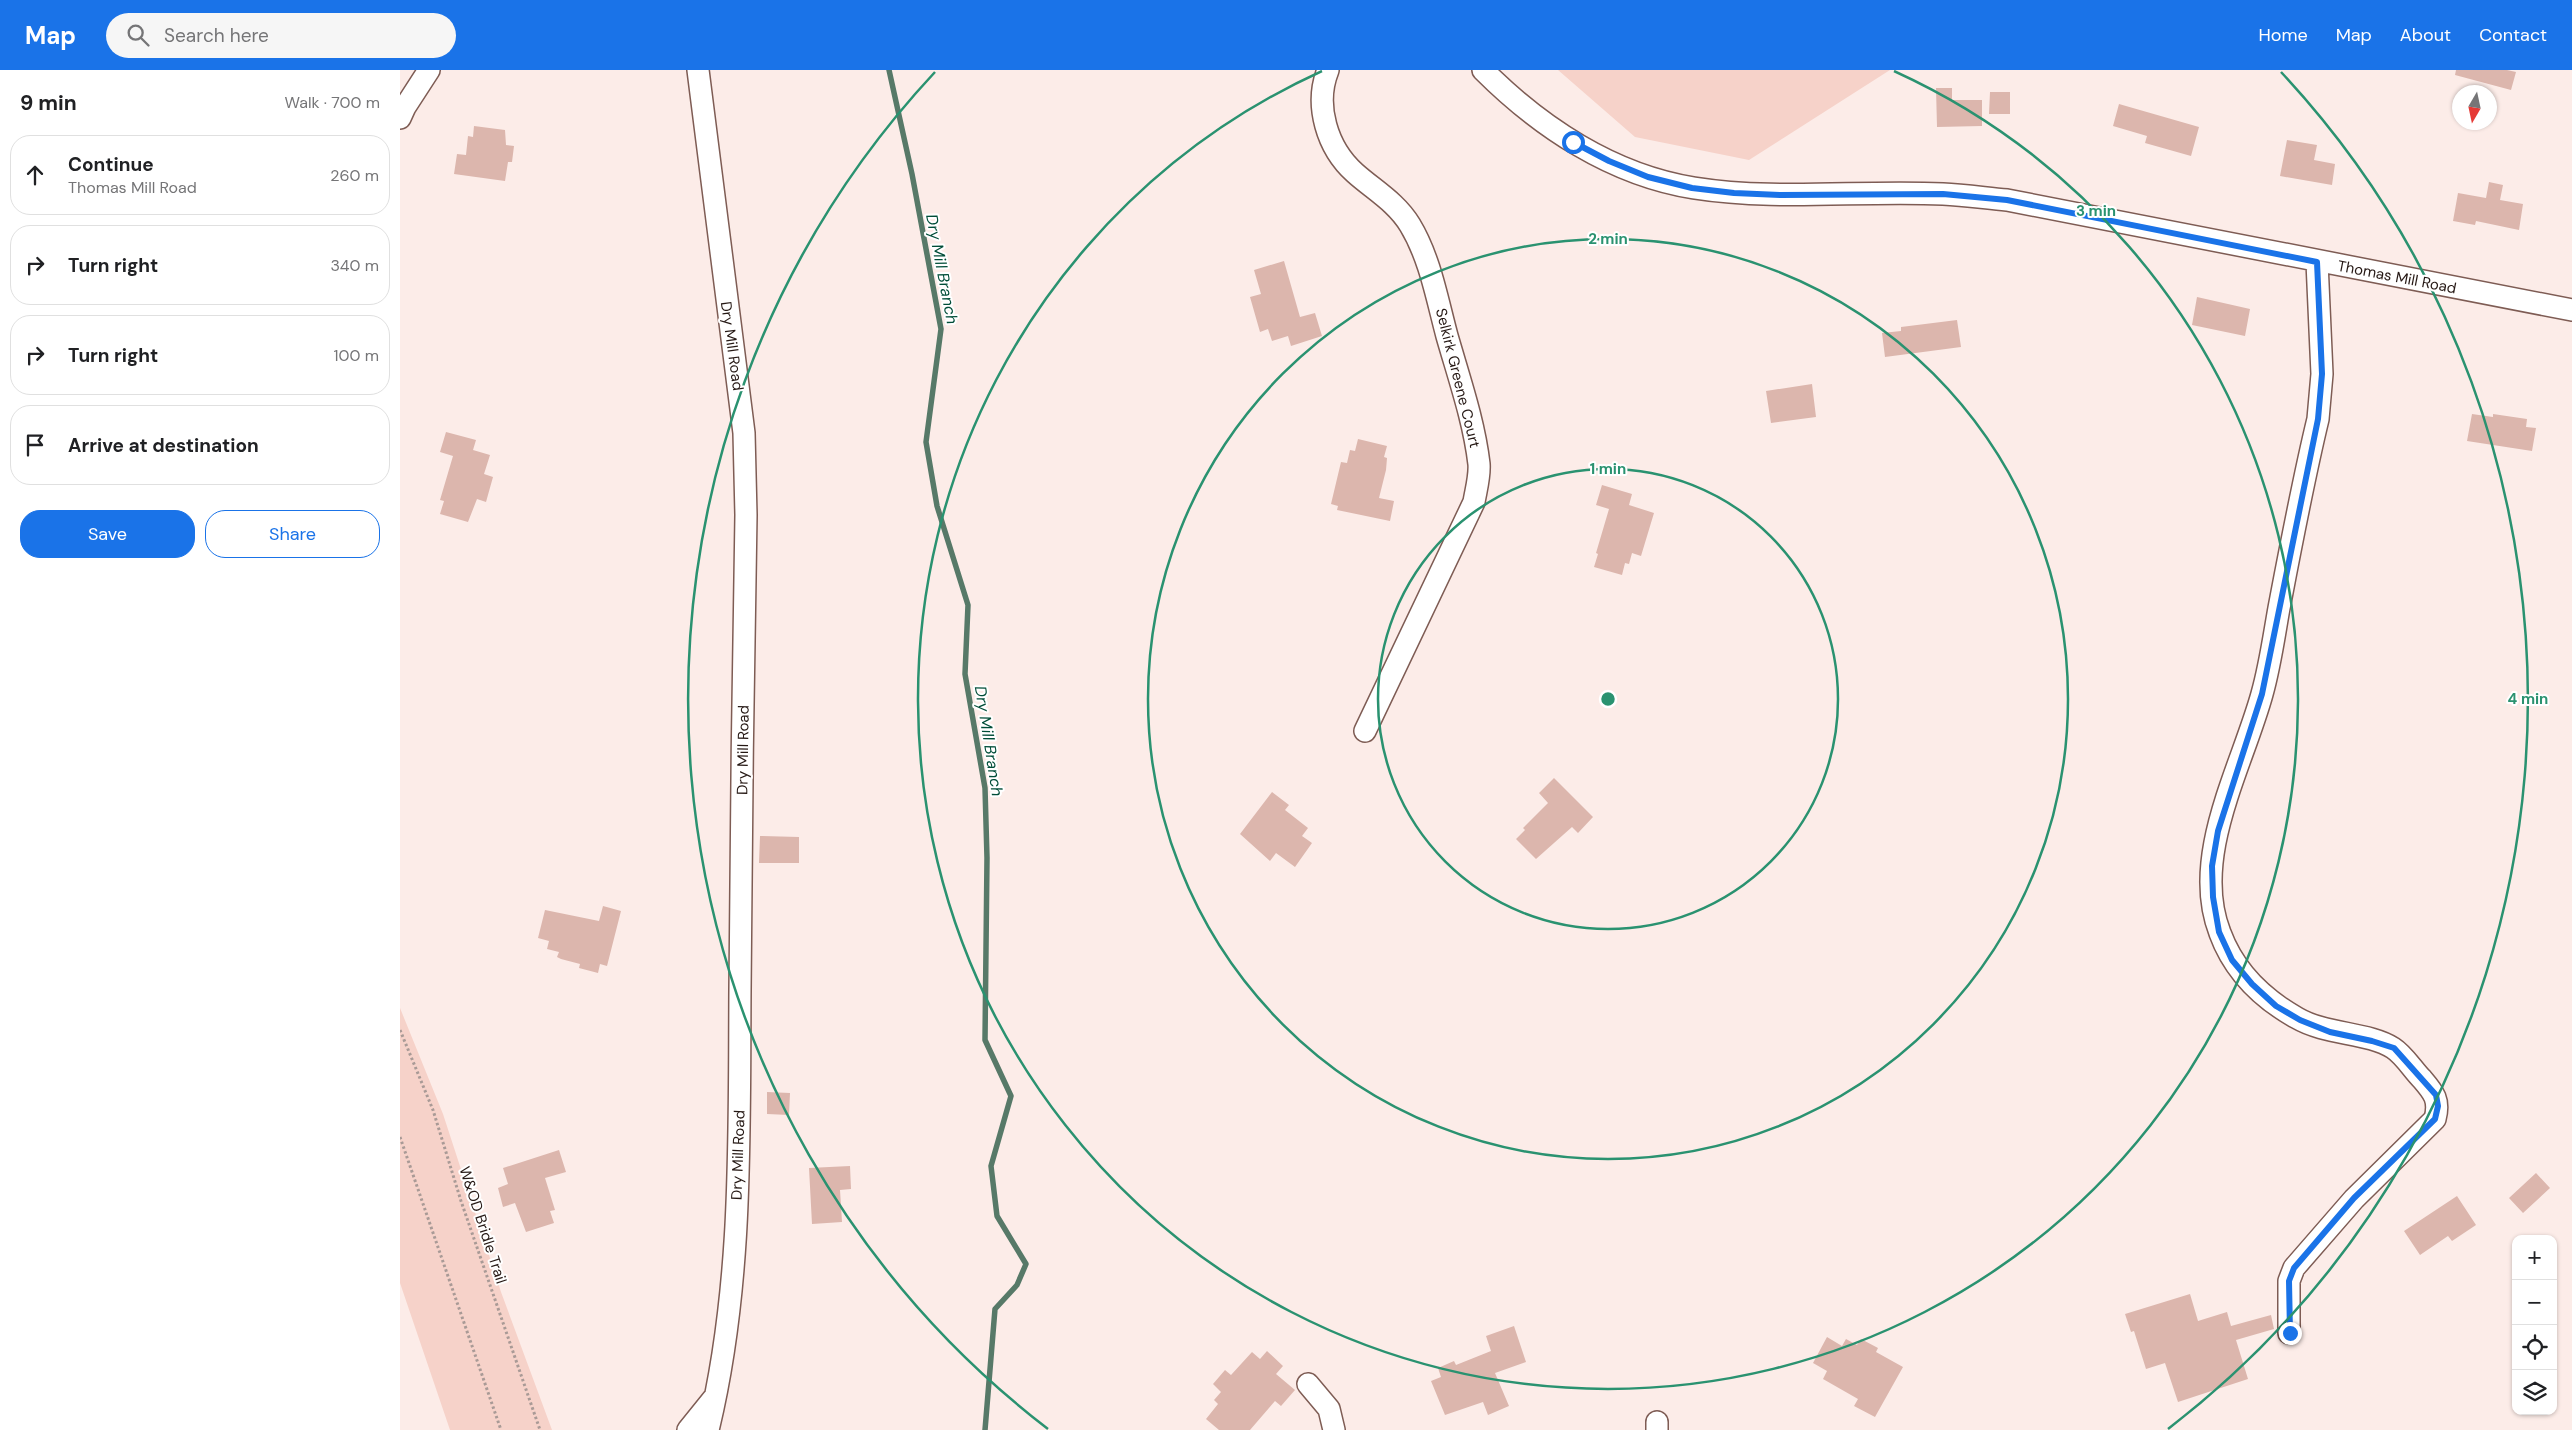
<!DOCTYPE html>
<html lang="en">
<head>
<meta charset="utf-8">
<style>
	:root { --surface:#fff; --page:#f6f6f6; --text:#202124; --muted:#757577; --line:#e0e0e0; --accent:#1a73e8 }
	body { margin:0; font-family:"DM Sans",sans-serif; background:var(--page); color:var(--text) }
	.controls { position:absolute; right:15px; bottom:15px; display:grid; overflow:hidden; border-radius:10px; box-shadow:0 1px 4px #0004 }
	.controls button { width:45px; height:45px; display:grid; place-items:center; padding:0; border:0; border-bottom:1px solid var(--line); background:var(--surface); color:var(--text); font:25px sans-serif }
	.compass { position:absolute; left:2052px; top:15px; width:45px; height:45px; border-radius:50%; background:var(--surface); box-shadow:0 1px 4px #0004; rotate:189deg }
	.stop { position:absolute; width:15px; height:15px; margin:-11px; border:4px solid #1a73e8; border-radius:50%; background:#fff }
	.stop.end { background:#1a73e8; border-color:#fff; box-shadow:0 1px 5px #0008 }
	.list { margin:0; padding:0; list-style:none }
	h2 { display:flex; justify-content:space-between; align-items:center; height:65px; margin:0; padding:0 20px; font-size:21px }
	h2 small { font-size:16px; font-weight:400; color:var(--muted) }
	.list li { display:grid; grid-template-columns:32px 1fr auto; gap:15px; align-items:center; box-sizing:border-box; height:80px; margin:0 10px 10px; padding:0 10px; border:1px solid var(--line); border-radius:20px }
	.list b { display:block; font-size:19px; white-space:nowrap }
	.list p { margin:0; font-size:16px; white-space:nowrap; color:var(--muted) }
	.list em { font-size:16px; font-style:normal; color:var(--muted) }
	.actions { display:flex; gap:10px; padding:15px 20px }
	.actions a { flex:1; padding:11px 0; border:1px solid var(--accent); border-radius:20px; text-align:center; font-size:18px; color:var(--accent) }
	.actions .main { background:var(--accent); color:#fff }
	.icon { flex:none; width:28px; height:28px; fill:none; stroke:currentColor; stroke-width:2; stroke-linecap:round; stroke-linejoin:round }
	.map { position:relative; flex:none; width:2172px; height:1360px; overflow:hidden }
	header { display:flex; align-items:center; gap:30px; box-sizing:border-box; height:70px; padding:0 25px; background:var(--accent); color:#fff }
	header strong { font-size:24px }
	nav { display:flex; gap:28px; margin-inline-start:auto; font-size:18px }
	.search { width:350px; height:45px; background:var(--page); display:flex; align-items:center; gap:12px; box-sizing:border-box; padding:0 18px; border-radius:28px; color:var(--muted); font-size:19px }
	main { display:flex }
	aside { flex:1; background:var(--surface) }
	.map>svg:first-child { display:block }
</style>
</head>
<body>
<header>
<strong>Map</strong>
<div class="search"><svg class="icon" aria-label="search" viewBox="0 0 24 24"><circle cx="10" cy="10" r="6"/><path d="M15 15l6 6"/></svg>Search here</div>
<nav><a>Home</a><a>Map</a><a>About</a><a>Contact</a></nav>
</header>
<main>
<aside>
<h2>9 min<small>Walk · 700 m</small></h2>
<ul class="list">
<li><svg class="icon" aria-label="ahead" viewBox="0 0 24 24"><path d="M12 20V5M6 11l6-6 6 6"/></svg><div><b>Continue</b><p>Thomas Mill Road</p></div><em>260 m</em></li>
<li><svg class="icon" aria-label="right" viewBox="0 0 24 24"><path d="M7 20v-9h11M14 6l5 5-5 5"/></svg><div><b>Turn right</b></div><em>340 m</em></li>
<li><svg class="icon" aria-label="right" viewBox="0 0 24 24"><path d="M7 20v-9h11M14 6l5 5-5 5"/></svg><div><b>Turn right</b></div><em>100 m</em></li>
<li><svg class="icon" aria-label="arrive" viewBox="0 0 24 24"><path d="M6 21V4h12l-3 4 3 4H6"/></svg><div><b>Arrive at destination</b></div></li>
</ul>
<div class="actions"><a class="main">Save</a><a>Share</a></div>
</aside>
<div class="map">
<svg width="2172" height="1360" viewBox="0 0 2172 1360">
	<rect width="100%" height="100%" fill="#fcece8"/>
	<path fill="#f6d2c9" d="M1158 0H1490L1349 90 1235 67Z
		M0 938 43 1044 101 1222 152 1360H50L0 1213Z"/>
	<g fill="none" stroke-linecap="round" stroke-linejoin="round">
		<path stroke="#577968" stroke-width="5.5" d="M489 0 512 104 541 259 526 372 537 436 568 535 565 604 585 718 587 788 585 970 611 1026 591 1096 597 1146 626 1194 617 1215 595 1239 585 1360"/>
	</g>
	<path fill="#dcb6ad" d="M2056 0H2107L2116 2 2111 20 2055 5Z
		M1536 18H1552V30H1582V56L1537 57Z
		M1590 22H1610V44H1589Z
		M1719 34 1799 57 1791 86 1745 73 1747 66 1713 56Z
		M74 56 105 60 106 75 114 76 112 92H108L105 111 54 104 57 84 66 85 68 66 73 67Z
		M1887 70 1917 75 1914 90 1935 94 1932 115 1880 106Z
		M2089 112 2103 115 2100 130 2123 134 2119 160 2076 151 2075 155 2053 151 2058 123 2086 128Z
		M884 191 900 247 915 243 922 266 891 276 888 266 872 271 868 259 860 262 850 227 861 224 854 200Z
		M1797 227 1850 239 1845 266 1792 255Z
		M1557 250 1561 277 1485 287 1482 263 1501 261V257Z
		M1412 314 1416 347 1371 353 1366 321Z
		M2072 344 2093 347V344L2127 349 2126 357 2136 358 2132 381 2067 371Z
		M46 362 76 370 73 380 90 385 84 404 93 407 86 432 77 429 68 452 40 444 44 431 40 430 53 386 40 382Z
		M958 369 987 376 984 387 987 388 986 400 979 428 994 431 990 451 937 440 938 436 931 434 941 392 947 393 950 380 955 381Z
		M1202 415 1232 424 1229 435 1254 443 1241 486 1232 483 1229 494 1225 493 1222 505 1194 497 1198 484 1196 483 1209 439 1196 435Z
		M1154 708 1193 747 1178 763 1172 757 1136 789 1116 769 1125 760 1123 758 1148 733 1139 723Z
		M872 722 889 735 885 740 908 758 902 766 912 773 895 797 876 783 870 791 840 764Z
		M360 766 399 767V793H359Z
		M203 836 221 841 207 896 200 894 198 903 179 898 180 894 161 889 157 887 159 882 147 879 149 871 138 868 145 840 199 851Z
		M367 1022 390 1023 389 1045 367 1044Z
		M159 1080 166 1102 145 1108 155 1140 150 1141 154 1153 126 1162 115 1133 103 1137 98 1118 108 1114 103 1098Z
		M450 1096 451 1119 440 1120 442 1152 412 1154 409 1098Z
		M2136 1103 2150 1118 2123 1143 2109 1128Z
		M2057 1126 2076 1155 2052 1171 2048 1166 2020 1185 2004 1161Z
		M1790 1224 1798 1251 1827 1242 1831 1256 1871 1245 1874 1259 1836 1270 1848 1309 1778 1332 1765 1293 1746 1299 1734 1261 1731 1262 1725 1244Z
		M1114 1256 1126 1292 1095 1303 1109 1336 1088 1345 1083 1332 1045 1345 1031 1311 1041 1307 1038 1298 1054 1291 1056 1295 1091 1281 1086 1266Z
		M1427 1267 1442 1276 1446 1269 1457 1275 1461 1269 1478 1278 1476 1282 1503 1297 1475 1347 1454 1336 1458 1329 1423 1309 1427 1301 1413 1293Z
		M867 1281 883 1296 876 1304 895 1320 881 1336 875 1331 850 1360H819L806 1349 818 1334 814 1330 821 1322 813 1314 825 1300 831 1305 852 1282 860 1289Z"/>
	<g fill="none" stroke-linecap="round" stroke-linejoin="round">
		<g stroke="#7e5c54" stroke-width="24">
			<path id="minor" d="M298 0 344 363 346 445C343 603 341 762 340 920 339 1067 343 1216 308 1360
				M928 0C914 35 927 78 955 103 974 120 996 132 1010 155 1030 188 1037 229 1047 266 1059 308 1074 351 1079 394 1080 406 1076 420 1074 432L965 661
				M1083 0C1140 57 1212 105 1294 118 1376 131 1460 120 1543 124 1564 125 1585 128 1607 130L2172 240
				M0 48 5 37 29 0
				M1889 1263V1211L1894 1198 1954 1129 2035 1049C2040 1030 2034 1023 2022 1009 2013 1000 2004 985 1993 978 1968 962 1926 965 1897 948 1863 929 1834 901 1820 863 1790 787 1842 697 1862 624 1870 596 1874 566 1879 538 1891 475 1903 411 1918 349L1922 304 1917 192
				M908 1314 929 1339 934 1360
				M288 1360 313 1329
				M1257 1360V1352"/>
		</g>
		<path stroke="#a99a96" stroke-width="3" stroke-dasharray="2.5 2.5" stroke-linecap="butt" d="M0 960 33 1040 61 1131 140 1360
			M0 1067 101 1360"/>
		<use href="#minor" stroke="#fff" stroke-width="21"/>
	</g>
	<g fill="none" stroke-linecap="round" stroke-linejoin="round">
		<path stroke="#1a73e8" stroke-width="6" d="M1173 72 1209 91 1248 107 1292 118 1334 123 1380 125 1543 124 1607 130 1917 192 1922 304 1918 349 1862 624 1818 761 1812 796 1813 827 1819 862 1832 890 1852 914 1876 936 1900 950 1930 962 1972 971 1994 978 2036 1025 2038 1036 2035 1049 1954 1128 1894 1198 1889 1211 1890 1263"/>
	</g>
	<g fill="none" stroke="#2a9270" stroke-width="2.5">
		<circle cx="1208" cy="629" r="230"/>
		<circle cx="1208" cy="629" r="460"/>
		<path d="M1494 1A690 690 0 1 1 922 1"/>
		<path d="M648 1359A920 920 0 0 1 535 2M1881 2A920 920 0 0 1 1768 1359"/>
	</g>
	<g text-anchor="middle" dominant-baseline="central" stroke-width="4" stroke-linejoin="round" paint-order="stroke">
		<g font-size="15" fill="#251814" stroke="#fff">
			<text transform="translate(1997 207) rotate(11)">Thomas Mill Road</text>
			<text transform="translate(332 276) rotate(82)">Dry Mill Road</text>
			<text transform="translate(1058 308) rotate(76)">Selkirk Greene Court</text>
			<text transform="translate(343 680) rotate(-89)">Dry Mill Road</text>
			<text transform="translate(338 1085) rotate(-88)">Dry Mill Road</text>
			<text transform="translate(83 1155) rotate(72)">W&amp;OD Bridle Trail</text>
		</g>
		<g font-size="16" font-style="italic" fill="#004d38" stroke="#fff">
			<text transform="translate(542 199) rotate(79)">Dry Mill Branch</text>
			<text transform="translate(589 671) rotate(81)">Dry Mill Branch</text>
		</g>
	</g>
	<circle cx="1208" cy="629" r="8" fill="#2a9270" stroke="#fff" stroke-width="2.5"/>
	<g font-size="15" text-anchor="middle" font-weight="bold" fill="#2a9270" stroke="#fff" stroke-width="4" stroke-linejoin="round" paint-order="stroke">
		<text x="1696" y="146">3 min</text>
		<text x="1208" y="174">2 min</text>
		<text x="1208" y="404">1 min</text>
		<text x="2128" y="634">4 min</text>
	</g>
</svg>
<div class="controls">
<button>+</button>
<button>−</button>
<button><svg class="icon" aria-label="locate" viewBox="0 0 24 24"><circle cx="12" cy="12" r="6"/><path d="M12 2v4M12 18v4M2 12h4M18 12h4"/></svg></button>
<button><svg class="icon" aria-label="layers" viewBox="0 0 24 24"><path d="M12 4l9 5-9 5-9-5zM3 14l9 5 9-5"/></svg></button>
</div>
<svg class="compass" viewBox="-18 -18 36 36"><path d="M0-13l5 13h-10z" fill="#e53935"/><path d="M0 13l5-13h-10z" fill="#757577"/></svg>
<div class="stop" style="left:1173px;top:72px"></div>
<div class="stop end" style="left:1890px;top:1263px"></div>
</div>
</main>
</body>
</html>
